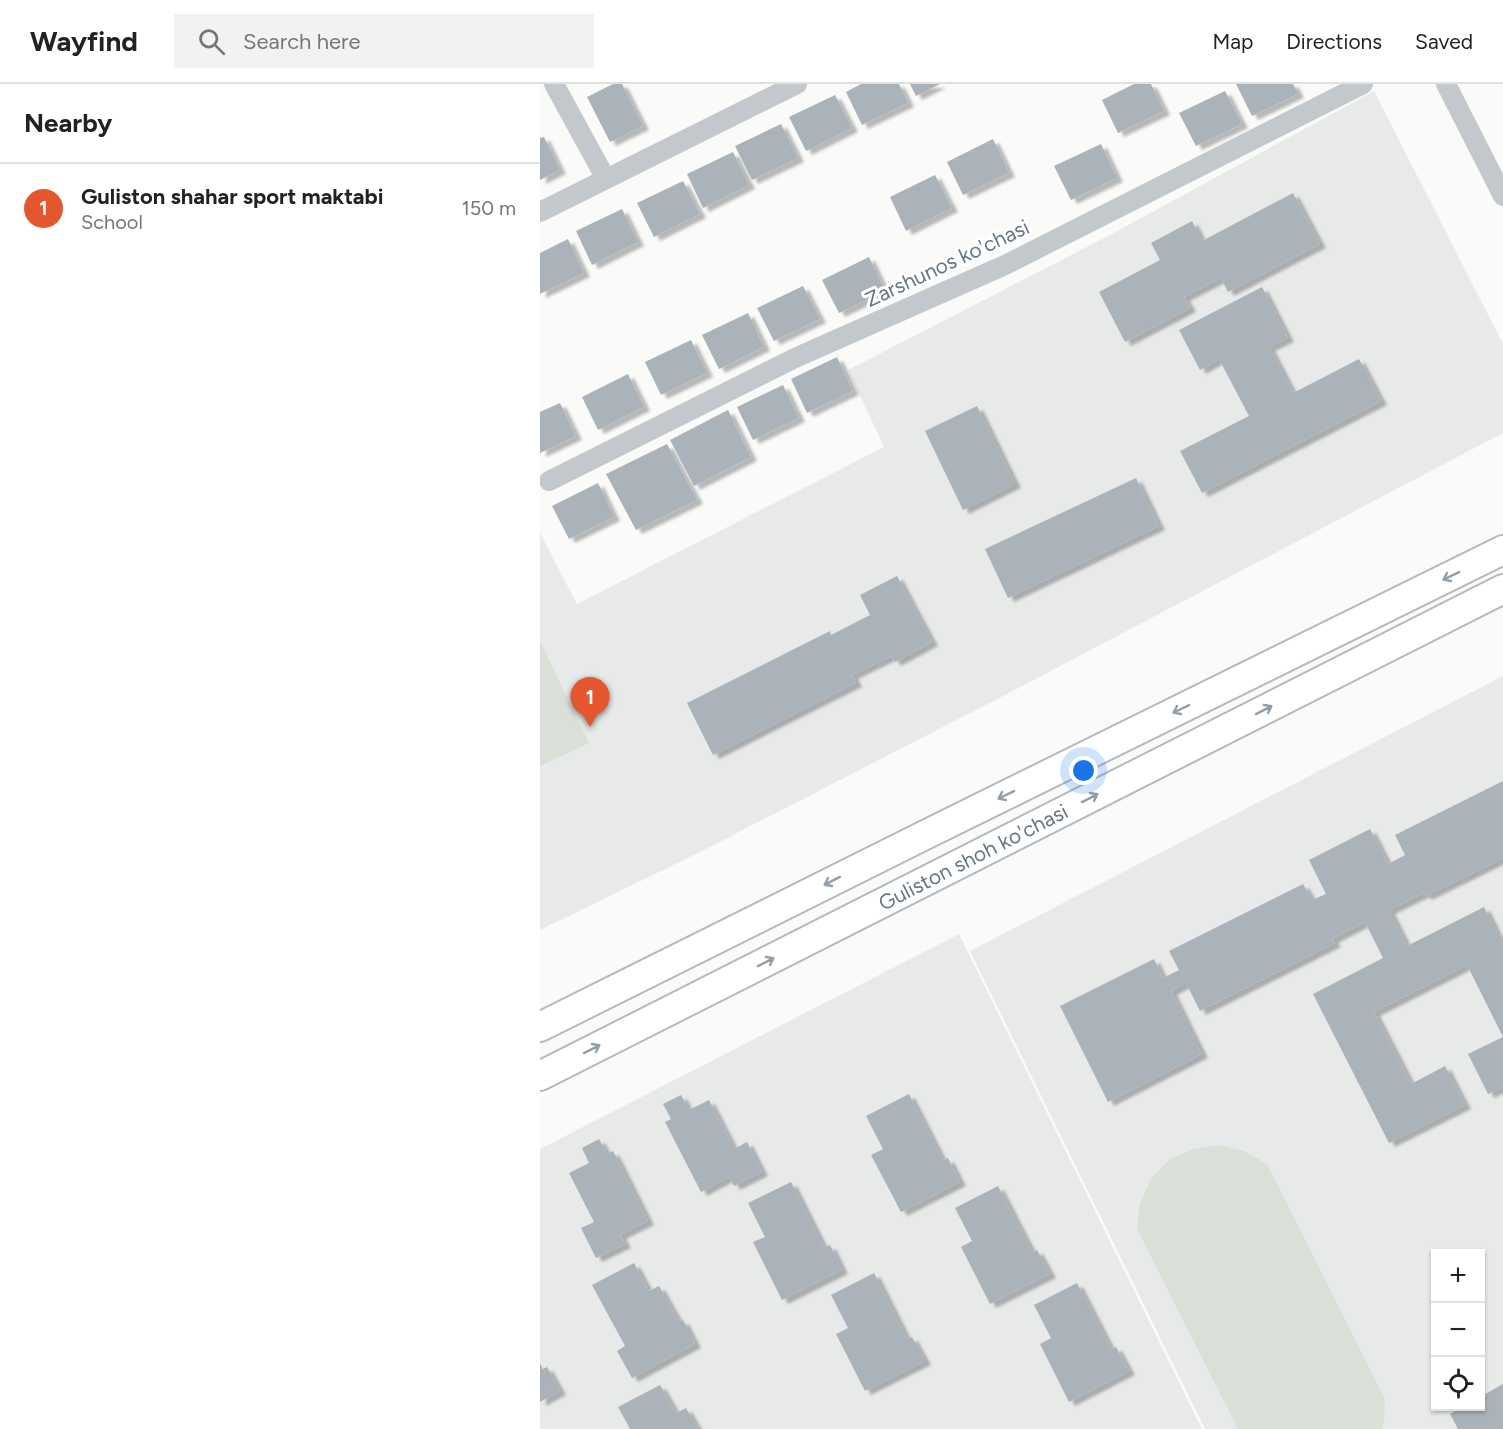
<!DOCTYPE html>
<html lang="en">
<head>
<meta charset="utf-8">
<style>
	:root { --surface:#fff; --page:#f2f2f2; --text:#222; --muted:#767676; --line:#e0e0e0; --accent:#e4572e }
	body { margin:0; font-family:Figtree,sans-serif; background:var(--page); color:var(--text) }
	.controls { position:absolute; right:18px; bottom:18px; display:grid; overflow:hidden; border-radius:0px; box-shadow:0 2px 4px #0004 }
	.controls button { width:54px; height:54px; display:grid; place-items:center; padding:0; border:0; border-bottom:2px solid var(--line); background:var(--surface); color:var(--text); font:30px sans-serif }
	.you { position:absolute; left:544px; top:687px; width:21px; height:21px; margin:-15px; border:4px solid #fff; border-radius:50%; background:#1a73e8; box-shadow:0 0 0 9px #1a73e833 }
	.badge { display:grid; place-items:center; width:39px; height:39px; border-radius:50%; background:var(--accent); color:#fff; font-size:20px; font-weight:700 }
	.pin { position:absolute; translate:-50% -50px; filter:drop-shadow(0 2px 3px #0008) }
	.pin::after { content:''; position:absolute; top:32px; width:21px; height:18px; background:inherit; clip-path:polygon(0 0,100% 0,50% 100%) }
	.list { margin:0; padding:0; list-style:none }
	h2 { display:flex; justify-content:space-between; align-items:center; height:78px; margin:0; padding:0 24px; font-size:26px }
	h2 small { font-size:20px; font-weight:400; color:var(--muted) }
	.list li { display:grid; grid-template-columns:39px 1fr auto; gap:18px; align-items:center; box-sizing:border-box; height:90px; padding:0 24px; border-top:2px solid var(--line) }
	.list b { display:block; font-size:22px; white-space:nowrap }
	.list p { margin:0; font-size:20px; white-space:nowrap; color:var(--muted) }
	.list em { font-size:20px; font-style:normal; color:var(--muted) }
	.icon { flex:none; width:33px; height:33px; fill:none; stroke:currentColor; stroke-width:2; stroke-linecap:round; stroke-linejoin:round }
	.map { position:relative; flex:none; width:963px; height:1345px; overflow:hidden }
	header { display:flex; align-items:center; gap:36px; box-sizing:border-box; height:84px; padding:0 30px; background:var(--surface); border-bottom:2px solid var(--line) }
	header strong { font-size:28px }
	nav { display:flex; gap:33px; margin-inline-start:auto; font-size:21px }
	.search { width:420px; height:54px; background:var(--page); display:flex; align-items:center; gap:15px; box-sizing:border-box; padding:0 21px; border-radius:0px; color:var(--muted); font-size:22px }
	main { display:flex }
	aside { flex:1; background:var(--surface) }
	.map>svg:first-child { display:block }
</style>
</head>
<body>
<header>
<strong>Wayfind</strong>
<div class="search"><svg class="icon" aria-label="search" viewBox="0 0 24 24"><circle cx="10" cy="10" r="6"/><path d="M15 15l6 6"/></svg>Search here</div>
<nav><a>Map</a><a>Directions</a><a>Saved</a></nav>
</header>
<main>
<aside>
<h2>Nearby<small></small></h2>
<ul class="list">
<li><span class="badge">1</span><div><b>Guliston shahar sport maktabi</b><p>School</p></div><em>150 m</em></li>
</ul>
</aside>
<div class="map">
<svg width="963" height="1345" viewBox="0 0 963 1345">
	<defs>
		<filter id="shadow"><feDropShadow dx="6" dy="4" stdDeviation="1.5" flood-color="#0004"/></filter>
	</defs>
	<rect width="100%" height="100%" fill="#fafaf8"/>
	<path fill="#e8e9e9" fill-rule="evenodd" d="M834 7 963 260V349L469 609 164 766 0 846V449L37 520 344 363 308 286 572 150Z
		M963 592V1345H665L430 867ZM896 1170H940V1322H896Z
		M419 850 662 1345H0V1065Z"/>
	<path fill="#dadfd7" d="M0 557 49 659 0 682Z
		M679 1061 704 1067 727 1080 845 1315 844 1339 842 1345H698L597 1145 600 1119 611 1095 629 1076 653 1065Z"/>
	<path fill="#aab3b9" filter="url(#shadow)" d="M73 0H82L103 42 70 58 47 13Z
		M321 0H359L368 19 322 41 306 8Z
		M370 0H400L376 12Z
		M594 0H611L624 27 578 49 562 16Z
		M696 0H753L758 10 712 32Z
		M685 7 702 40 656 62 639 29Z
		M295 11 312 44 266 67 249 33Z
		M241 40 258 74 212 96 195 62Z
		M4 53 20 86 0 96V54Z
		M453 55 469 89 423 111 407 78Z
		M561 60 577 94 531 116 514 82Z
		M193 68 209 101 163 124 147 90Z
		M395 91 412 124 366 147 350 113Z
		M143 97 160 130 114 153 97 119Z
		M753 109 780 160 688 208 681 194 644 213 650 224 585 258 559 208 620 176 611 159 652 137 662 157Z
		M82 125 98 158 52 181 36 147Z
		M28 155 44 189 0 210V169Z
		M329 173 345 207 299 229 282 196Z
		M263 202 280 235 234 257 217 224Z
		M722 203 748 254 729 263 753 309 819 275 841 317 662 409 640 367 709 332 679 275 660 286 639 246Z
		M208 229 224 263 179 285 162 251Z
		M151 256 167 289 121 311 105 278Z
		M297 273 313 307 267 329 251 295Z
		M88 290 104 323 58 346 42 313Z
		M243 301 259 334 213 356 197 323Z
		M20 319 36 352 0 369V328Z
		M437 322 475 400 423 426 385 347Z
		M188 326 211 373 154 402 130 356Z
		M127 360 157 416 96 446 66 390Z
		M596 394 619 442 468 514 445 465Z
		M58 399 74 433 29 455 12 422Z
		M357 492 392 558 355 578 351 572 312 591 316 599 173 671 147 619 290 547 291 551 330 531 320 511Z
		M963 697V774L886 812 884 809 849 826 867 862 944 823 963 861V953L927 881 834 928 871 1000 905 982 925 1021 849 1059 773 910 843 874 825 838 792 855 795 859 660 927 646 899 631 907 662 970 568 1018 520 922 614 875 623 894 639 886 629 867 763 800 772 816 786 810 769 776 830 745 848 780 865 771 855 751Z
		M963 953V1003L948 1010 928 970Z
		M369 1010 403 1077 408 1074 420 1098 361 1128 331 1071 343 1065 326 1032Z
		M141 1011 149 1026 169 1016 194 1065 207 1058 222 1088 194 1102 189 1093 161 1108 125 1038 131 1035 123 1020Z
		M59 1055 67 1070 73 1067 108 1137 80 1151 85 1160 56 1174 41 1144 54 1138 29 1089 49 1079 42 1064Z
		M251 1098 284 1164 290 1161 302 1186 242 1216 213 1158 225 1153 208 1119Z
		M458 1102 492 1168 497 1166 510 1190 450 1220 421 1163 432 1157 415 1124Z
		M94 1179 109 1207 119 1202 139 1238 143 1236 155 1260 92 1294 77 1267 85 1262 52 1201Z
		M334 1189 367 1255 372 1253 385 1277 325 1307 296 1250 308 1244 291 1211Z
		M537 1199 571 1265 576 1263 589 1287 529 1318 500 1260 511 1254 494 1221Z
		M0 1279 3 1285 7 1283 20 1307 0 1318Z
		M963 1300V1345H918L910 1330 923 1322H940V1313Z
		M120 1301 136 1329 146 1324 158 1345H90L78 1323Z"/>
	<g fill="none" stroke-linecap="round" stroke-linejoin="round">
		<g stroke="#b3babf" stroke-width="32">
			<path id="secondary" d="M0 943 385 751 963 466
				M0 992 963 505"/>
		</g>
		<path stroke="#c3c8cc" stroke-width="20" d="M14 0 66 95
			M906 0 963 112
			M0 128 257 0
			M9 397 255 274 465 181 823 0"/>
		<use href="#secondary" stroke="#fff" stroke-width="28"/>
	</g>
	<defs><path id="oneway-shaft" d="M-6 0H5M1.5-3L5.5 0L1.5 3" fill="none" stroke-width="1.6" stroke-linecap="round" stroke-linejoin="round" transform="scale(1.5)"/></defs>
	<g stroke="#939fa8">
		<use href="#oneway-shaft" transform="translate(911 492) rotate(154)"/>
		<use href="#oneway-shaft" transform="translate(641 625) rotate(154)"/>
		<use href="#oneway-shaft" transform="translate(724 626) rotate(-27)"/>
		<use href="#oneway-shaft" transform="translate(466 711) rotate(154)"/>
		<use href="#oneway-shaft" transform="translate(550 714) rotate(-27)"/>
		<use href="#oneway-shaft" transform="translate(292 797) rotate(153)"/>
		<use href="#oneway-shaft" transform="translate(226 878) rotate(-27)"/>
		<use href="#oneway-shaft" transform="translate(52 965) rotate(-27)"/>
	</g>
	<g text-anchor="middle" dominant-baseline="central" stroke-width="6" stroke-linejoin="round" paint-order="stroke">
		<g font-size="21" fill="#657683" stroke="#fff">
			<text transform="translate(407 179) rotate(-25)">Zarshunos ko'chasi</text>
			<text transform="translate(433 773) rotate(-27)">Guliston shoh ko'chasi</text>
		</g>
	</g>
</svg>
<div class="controls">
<button>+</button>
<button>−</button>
<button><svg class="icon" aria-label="locate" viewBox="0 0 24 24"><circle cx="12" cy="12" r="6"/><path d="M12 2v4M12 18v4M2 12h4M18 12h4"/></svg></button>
</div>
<div class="you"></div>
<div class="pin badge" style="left:50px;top:643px">1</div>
</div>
</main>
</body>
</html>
